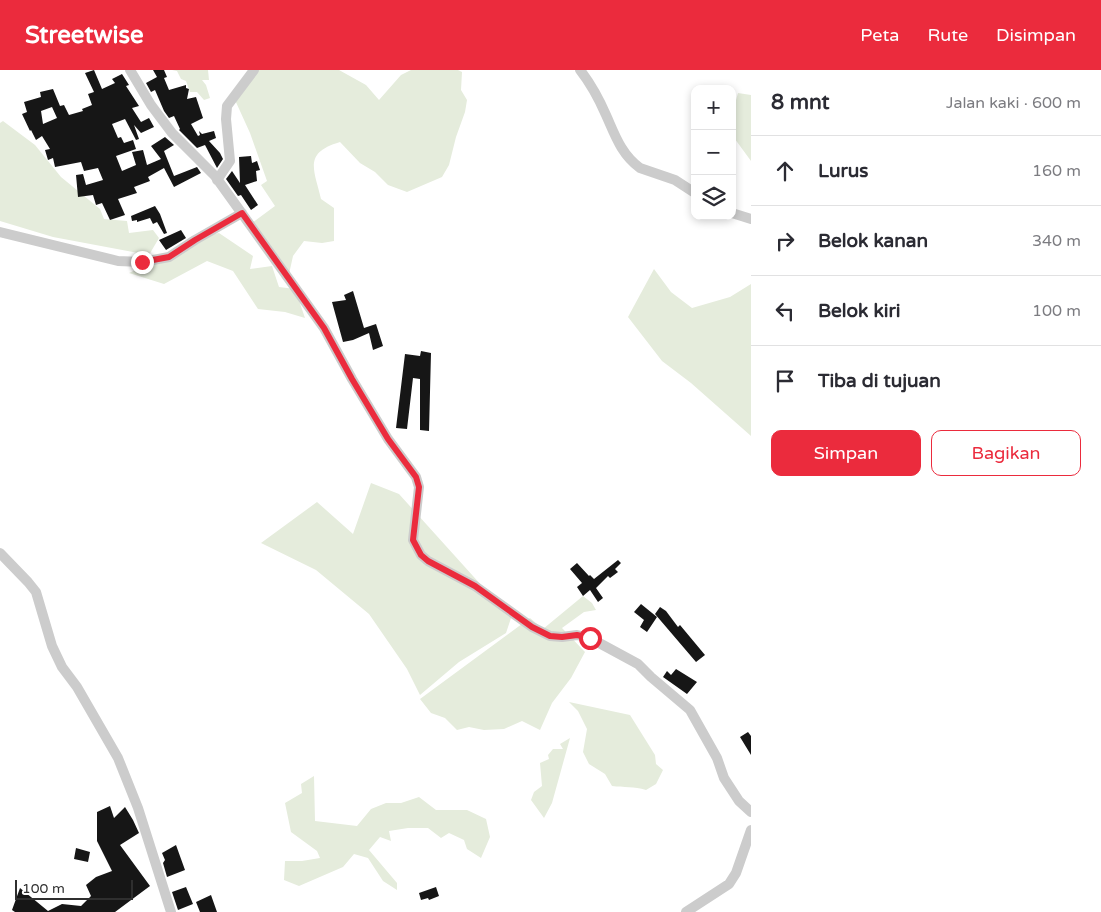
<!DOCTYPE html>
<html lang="id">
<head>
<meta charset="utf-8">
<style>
	:root { --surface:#fff; --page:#f2f2f3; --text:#2b2b33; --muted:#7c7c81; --line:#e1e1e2; --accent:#eb2b3d }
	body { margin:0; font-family:"Varela Round",sans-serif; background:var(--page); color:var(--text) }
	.controls { position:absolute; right:15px; top:15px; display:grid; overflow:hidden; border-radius:10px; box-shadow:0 2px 8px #0003 }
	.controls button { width:45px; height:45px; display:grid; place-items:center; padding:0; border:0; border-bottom:1px solid var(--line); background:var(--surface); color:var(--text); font:25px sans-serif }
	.scale { position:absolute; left:15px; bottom:12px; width:118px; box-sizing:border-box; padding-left:5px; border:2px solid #2f2f2f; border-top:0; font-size:14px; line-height:18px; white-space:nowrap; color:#2f2f2f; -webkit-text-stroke:4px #fff; paint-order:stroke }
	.stop { position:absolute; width:15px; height:15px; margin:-11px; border:4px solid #eb2b3d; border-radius:50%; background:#fff }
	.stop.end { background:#eb2b3d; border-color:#fff; box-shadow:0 1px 5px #0008 }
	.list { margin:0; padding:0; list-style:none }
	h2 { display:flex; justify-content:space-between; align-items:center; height:65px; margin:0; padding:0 20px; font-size:21px }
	h2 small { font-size:16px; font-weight:400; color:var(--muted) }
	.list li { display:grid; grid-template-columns:32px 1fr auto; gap:15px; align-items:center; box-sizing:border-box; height:70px; padding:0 20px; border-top:1px solid var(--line) }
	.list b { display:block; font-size:19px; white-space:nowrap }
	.list em { font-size:16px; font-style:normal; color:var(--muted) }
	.actions { display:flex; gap:10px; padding:15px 20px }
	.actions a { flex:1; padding:11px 0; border:1px solid var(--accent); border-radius:10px; text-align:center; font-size:18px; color:var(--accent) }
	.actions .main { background:var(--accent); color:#fff }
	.icon { flex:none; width:28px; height:28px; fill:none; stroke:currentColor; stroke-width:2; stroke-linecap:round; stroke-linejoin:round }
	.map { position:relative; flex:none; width:751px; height:842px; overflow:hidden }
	header { display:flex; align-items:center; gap:30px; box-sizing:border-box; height:70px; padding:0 25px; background:var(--accent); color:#fff }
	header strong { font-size:24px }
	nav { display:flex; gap:28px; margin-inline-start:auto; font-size:18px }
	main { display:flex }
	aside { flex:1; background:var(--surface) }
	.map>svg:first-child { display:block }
</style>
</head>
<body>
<header>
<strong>Streetwise</strong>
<nav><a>Peta</a><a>Rute</a><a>Disimpan</a></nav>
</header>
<main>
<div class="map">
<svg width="751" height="842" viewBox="0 0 751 842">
	<rect width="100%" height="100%" fill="#fff"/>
	<path fill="#e5ecdc" d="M172 0H208L209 10H202L206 15 210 28 204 30 197 22H190L186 11 181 9 177 1Z
		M257 0H339L366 15 379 30 401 5 411 0H458L462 2 461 20 467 30 465 42 456 67 449 95 442 107 407 122 388 115 375 102 360 93 340 72C303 83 314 99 321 129L334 138V171L322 173 304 171 293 186 289 204 252 153 275 136 261 115 267 111 250 63 235 30Z
		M738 23 751 25V91L732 65V45Z
		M3 51 35 75 61 107 100 139 104 149 127 151 129 163 153 160 159 168 149 185 53 167 0 151V53Z
		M219 163 253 186 250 199 272 196 279 217 295 219 305 248 285 242 258 239 233 201 207 191 164 214 129 203 181 179 199 167Z
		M654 199 671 222 692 238 730 227 751 214V366L691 313 662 291 628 247Z
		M371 413 399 424 511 548 506 563 459 592 420 625 407 599 369 544 316 500 261 473 317 432 353 464Z
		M583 526 592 533 596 540 584 542 562 558 585 582 571 608 552 633 540 660 522 651 504 659 484 660 469 657 457 660 445 648 431 643 420 629 530 548 543 559Z
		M569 632 630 645 655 685 656 694 663 700 656 714 646 720C634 716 624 718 612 716L605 704 589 694 583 682 587 659 578 641Z
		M570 668 552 733 544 748 531 730 534 722 542 716 540 693 549 689 548 685 553 679H563L560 674Z
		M314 706 315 751 357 756 371 739 386 733H401L419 727 436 740H467L486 749 490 767 481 788 467 779 464 770 449 763 441 768 428 758H408L389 761 391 771 380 767 369 780 397 813V820L383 811 368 788 354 784 343 797 299 816 284 810 285 791H302L320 788 317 781 291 762 285 733 302 723 301 714Z"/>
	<path fill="#161616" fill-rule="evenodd" d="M94 0 102 19 115 13 112 9 122 4 129 15 126 16 139 36 132 38 141 52 149 48 154 57 141 63 134 55 139 69 136 70 125 49 112 54 118 68 121 67 124 73 133 70 136 79 116 86 122 101 136 95 132 82 143 80 147 95 161 89 151 76 165 67 174 75 164 81 174 106 197 97 201 103 174 117 164 98 148 107 150 111 134 117 137 123 118 129 125 145 110 150 102 133 96 135 93 125 78 127 76 105 83 104 86 115 103 110 98 98 84 101 81 92 55 97 53 88 48 90 45 80 50 79 42 66 36 70 31 60 30 61 22 44 27 42 24 32 41 27 40 22 53 19 60 36 64 35 69 45 83 41 82 39 92 35 88 24 94 22 85 3ZM52 37 57 48 43 54 41 41Z
		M153 0H164L167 7 164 8 169 20 186 15V18L189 19 187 29 196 27 203 48 191 54 198 66 200 65 199 61 202 64 214 61 216 68 209 71 220 83 223 89 217 98 205 75 197 78 179 60 180 59 174 46 169 48 164 41 155 20 151 22 146 13 157 7Z
		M251 86 252 93 257 91 260 100 256 101 257 111 245 115 258 135 251 140 241 125 238 126 226 109 232 101 240 113 239 87Z
		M155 136 160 144 167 163 164 164 157 152 153 154 150 148 137 152V150L132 151 131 146Z
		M181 160 186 168 166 180 159 170Z
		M353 221 364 258 376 254 383 276 373 280 369 263 353 270 343 272 332 232 346 230 344 225Z
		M421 281 431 283 429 361 420 360V309L413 308 407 359 396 358 405 284 420 286Z
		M618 490 621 493 615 499 618 502 610 508 608 506 596 518 603 528 598 532 590 520 583 526 577 517 582 513 570 499 577 493 589 506 590 505 594 509Z
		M641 534 657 547 647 562 640 557 644 550 634 542Z
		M660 537 666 541 678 557 680 555 705 585 696 592 655 544Z
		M676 599 697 612 687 624 663 607 667 601 671 605Z
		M748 662 751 666V685L740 667Z
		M110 736 114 748 125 737 133 750 139 763 120 775 150 816 115 842H15L12 840 20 818 48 841 62 834 81 836 91 826 86 815 96 807 112 801 97 771V742Z
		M176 775 185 800 167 807 163 793 165 790 162 783Z
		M76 778 90 782 88 792 74 789Z
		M186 817 193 834 178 840 172 822Z
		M436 817 439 826 429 830 428 828 421 830 419 823Z
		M211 825 217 842H200L196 832Z"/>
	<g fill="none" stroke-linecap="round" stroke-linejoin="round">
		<path stroke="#ccc" stroke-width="10" d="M130 0 151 35 172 63 215 106 324 258 352 309 388 369 416 407 419 417 413 470 421 485 428 491 475 516 532 557 550 566 562 567 577 565 590 568 638 594 651 607 690 640 717 688 724 708 739 731 751 742
			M580 0C591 14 599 29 606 45 615 65 621 84 640 98L675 110 695 123
			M217 110 230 91 226 49 227 36 254 0
			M732 143 751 149
			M0 162 118 191 142 192 169 187 195 170 242 143
			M0 483 28 512 36 522 52 576 62 597 77 617 118 688 138 738 171 842
			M686 842 729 814 736 803 751 760"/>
	</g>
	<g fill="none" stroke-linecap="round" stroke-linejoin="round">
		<path stroke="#eb2b3d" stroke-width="6" d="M142 192 169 187 195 170 242 143 324 258 352 309 388 369 416 407 419 417 413 470 421 485 428 491 475 516 532 557 550 566 562 567 577 565 590 568"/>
	</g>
</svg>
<div class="controls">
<button>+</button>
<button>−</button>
<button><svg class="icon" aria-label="layers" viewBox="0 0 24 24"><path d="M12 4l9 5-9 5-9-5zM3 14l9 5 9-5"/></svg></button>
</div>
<div class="scale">100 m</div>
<div class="stop" style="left:590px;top:568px"></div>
<div class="stop end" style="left:142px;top:192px"></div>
</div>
<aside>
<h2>8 mnt<small>Jalan kaki · 600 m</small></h2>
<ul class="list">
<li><svg class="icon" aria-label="ahead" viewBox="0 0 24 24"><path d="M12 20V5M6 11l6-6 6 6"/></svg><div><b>Lurus</b></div><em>160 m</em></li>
<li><svg class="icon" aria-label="right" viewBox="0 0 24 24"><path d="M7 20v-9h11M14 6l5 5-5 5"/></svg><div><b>Belok kanan</b></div><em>340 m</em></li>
<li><svg class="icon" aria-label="left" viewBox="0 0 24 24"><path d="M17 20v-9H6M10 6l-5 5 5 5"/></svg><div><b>Belok kiri</b></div><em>100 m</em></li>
<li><svg class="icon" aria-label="arrive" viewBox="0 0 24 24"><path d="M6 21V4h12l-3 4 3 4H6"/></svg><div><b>Tiba di tujuan</b></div></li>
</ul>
<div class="actions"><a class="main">Simpan</a><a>Bagikan</a></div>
</aside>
</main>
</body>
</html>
